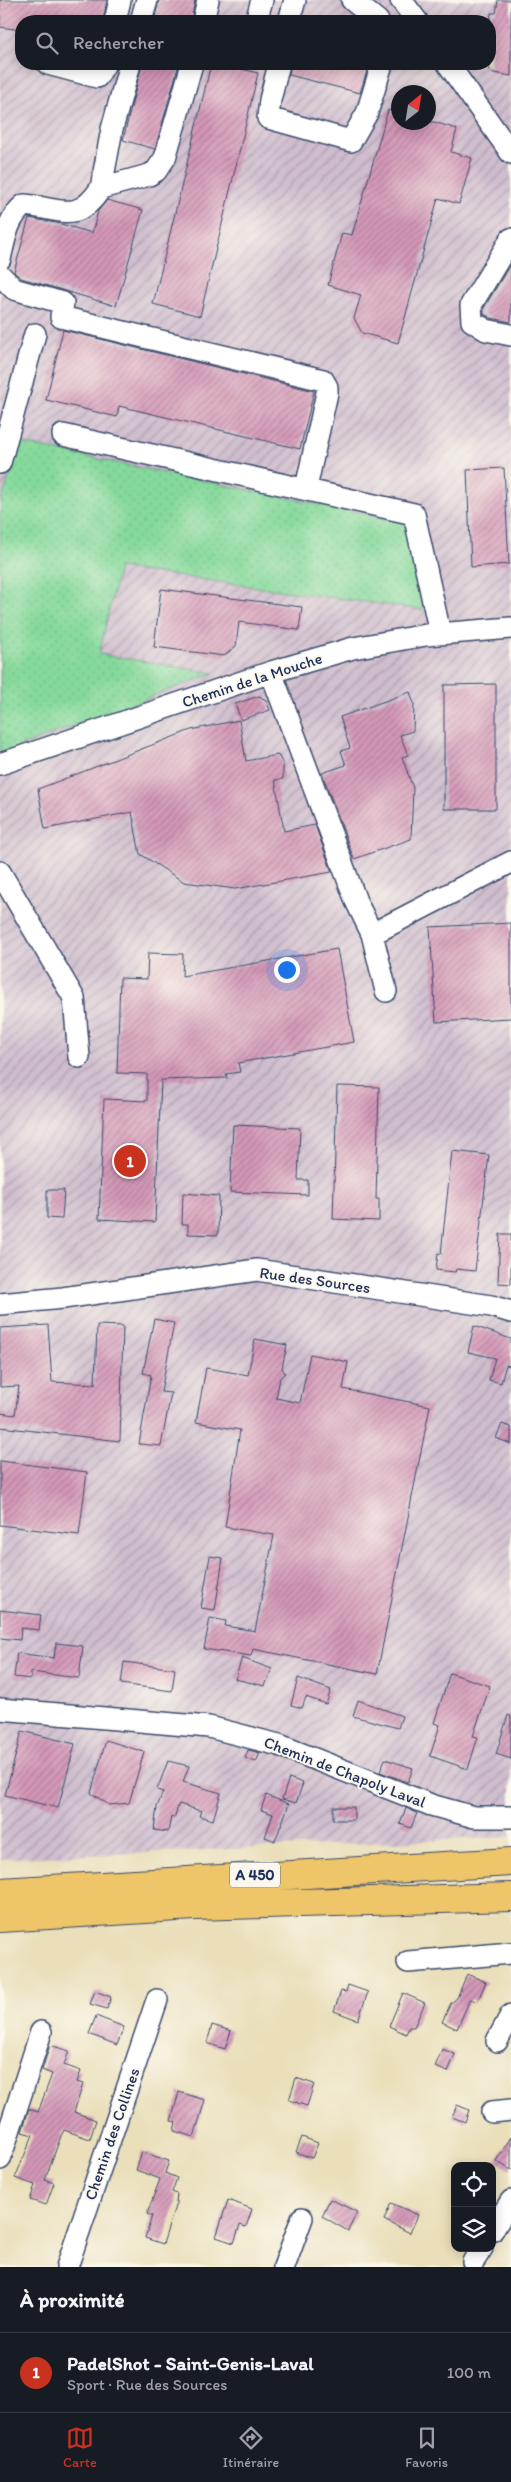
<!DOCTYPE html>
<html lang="fr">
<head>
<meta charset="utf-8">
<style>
	:root { --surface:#171b24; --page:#242831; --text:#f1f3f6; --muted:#9ea1a6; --line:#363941; --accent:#c8321e }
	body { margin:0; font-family:Itim,sans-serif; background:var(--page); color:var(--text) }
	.controls { position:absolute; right:15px; bottom:15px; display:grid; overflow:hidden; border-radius:10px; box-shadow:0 2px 12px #0003 }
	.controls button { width:45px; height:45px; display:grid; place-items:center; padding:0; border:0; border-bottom:1px solid var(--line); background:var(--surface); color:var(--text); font:25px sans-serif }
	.compass { position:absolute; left:391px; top:85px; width:45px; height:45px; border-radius:50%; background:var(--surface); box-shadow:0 2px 12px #0003; rotate:30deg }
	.you { position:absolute; left:286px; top:969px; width:18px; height:18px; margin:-12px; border:4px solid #fff; border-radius:50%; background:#1a73e8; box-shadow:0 0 0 8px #1a73e833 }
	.badge { display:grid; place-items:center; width:32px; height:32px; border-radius:50%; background:var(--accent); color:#fff; font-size:16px; font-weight:700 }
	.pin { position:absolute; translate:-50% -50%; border:2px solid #fff; box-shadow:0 1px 5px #0006 }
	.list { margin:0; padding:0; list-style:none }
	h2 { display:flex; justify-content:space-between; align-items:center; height:65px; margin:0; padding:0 20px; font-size:21px }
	h2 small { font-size:16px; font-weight:400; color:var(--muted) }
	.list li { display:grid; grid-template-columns:32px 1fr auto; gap:15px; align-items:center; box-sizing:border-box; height:80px; padding:0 20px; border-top:1px solid var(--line) }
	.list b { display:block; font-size:19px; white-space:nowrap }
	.list p { margin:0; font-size:16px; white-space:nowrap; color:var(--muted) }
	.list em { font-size:16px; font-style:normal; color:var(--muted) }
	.icon { flex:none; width:28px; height:28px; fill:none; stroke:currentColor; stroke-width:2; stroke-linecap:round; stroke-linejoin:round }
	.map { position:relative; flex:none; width:511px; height:2267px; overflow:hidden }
	.search { position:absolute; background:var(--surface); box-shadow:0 2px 12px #0003; left:15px; right:15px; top:15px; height:55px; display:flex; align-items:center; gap:12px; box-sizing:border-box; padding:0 18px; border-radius:20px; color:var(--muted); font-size:19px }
	.sheet { height:145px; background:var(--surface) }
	nav { display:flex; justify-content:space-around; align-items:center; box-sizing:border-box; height:70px; border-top:1px solid var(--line); background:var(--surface); font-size:14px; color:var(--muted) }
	nav a { display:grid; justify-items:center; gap:2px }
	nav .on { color:var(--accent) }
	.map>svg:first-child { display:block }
</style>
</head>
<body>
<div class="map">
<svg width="511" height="2267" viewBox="0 0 511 2267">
	<defs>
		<pattern id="industrial-furrows" width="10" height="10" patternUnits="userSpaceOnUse" patternTransform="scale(1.25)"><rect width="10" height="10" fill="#cfbdce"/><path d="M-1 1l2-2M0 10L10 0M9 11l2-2" fill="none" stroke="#a79aaa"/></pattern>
		<pattern id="park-dots" width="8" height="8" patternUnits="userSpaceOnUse" patternTransform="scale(1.25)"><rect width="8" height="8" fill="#85d99b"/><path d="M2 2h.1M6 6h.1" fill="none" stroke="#72bb88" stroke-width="1.8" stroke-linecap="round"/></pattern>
		<pattern id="building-hatch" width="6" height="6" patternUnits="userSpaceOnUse" patternTransform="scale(1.25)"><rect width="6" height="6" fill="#d498b7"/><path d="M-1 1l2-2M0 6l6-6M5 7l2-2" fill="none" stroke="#ab7c98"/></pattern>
	</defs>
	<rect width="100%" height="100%" fill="#fbf7ec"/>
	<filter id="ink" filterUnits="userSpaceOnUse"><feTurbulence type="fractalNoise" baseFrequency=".02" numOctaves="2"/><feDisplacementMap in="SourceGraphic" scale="10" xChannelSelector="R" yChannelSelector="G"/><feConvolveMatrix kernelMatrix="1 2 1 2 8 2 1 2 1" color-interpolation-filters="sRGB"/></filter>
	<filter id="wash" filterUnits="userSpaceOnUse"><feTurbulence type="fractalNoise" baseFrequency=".0096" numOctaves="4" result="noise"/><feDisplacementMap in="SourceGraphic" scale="20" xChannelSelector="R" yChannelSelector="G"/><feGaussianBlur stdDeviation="1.12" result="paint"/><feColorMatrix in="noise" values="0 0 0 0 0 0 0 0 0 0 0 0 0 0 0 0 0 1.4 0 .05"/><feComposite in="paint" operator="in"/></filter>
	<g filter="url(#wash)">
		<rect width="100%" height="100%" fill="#eadfba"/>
		<path fill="url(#industrial-furrows)" fill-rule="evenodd" d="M0 0H511V1837L0 1859V754L213 673 98 654 119 568 423 609 20 444 0 505ZM21 21H490V64H21ZM398 92H428V122H398Z"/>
		<path fill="url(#park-dots)" stroke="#50847c" d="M20 443 405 522 423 610 119 568 99 654 214 673 0 754V505Z"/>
		<g id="blocks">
			<path fill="url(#building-hatch)" d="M0 0H107L103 21H21V30L0 27Z
				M159 0H195L191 21H154Z
				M498 0H511V76L489 72 494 27H490V24L491 13H496Z
				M142 64H179L155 149 123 140Z
				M211 64H221L258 73 200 316 153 304Z
				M291 64H369L360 93 289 75Z
				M388 110 398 113V122H434L457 129 451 152 472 158 459 204 438 198 398 343 362 333 354 318 361 295 328 285 342 233 352 235Z
				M107 200 143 210 116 306 21 278 14 272 29 218 61 224 92 233 98 211Z
				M511 263V322L491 318 484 314V308Z
				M63 330 314 391 300 449 119 406 117 417 46 400Z
				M504 468 509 564 471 567 467 470Z
				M161 589 302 607 299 630 239 622 236 646 224 656 154 647Z
				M496 684V809H444V685Z
				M410 692 414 704 413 731 400 735 408 755 402 757 413 788 411 839 354 859 322 773 346 765 341 751 350 748 340 717Z
				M259 696 266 700 270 710 241 720 235 704Z
				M239 720 246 761 278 755 283 764V779L275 780 284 831 315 825 332 872 235 889 184 882 140 854 132 812 45 829 38 789 191 730Z
				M511 923V1018L436 1022 430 927Z
				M337 949 354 1042 238 1063 240 1072 226 1074 227 1078 161 1080 155 1222 99 1219 104 1099 147 1101V1074L117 1073 120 978 147 979 148 953 183 954 182 976Z
				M337 1086 379 1087 376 1199H379V1221L333 1219Z
				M233 1125 300 1128 298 1180H308V1195L230 1192Z
				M452 1151 489 1155 475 1271 456 1269 455 1272 436 1270 438 1253 441 1254Z
				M47 1190H64L62 1219 47 1218Z
				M183 1193 219 1196 218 1235 188 1234V1224H182Z
				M500 1234H511V1284L498 1283Z
				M154 1319 174 1323 161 1392 171 1393 161 1446 139 1444 151 1375 143 1373Z
				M48 1325 52 1382 95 1384 97 1325 123 1326 120 1441 0 1427V1413L15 1415 19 1386 0 1387V1328Z
				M474 1326 511 1339V1366L506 1365 501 1383 489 1380 495 1358 468 1352Z
				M255 1339 287 1345 282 1368 285 1373 280 1378 276 1398 300 1403 310 1354 348 1362 343 1389 430 1406 377 1674 253 1649 251 1656 204 1649 210 1618 226 1621 225 1626 255 1631 274 1535 225 1527 240 1430 196 1422 206 1368 248 1375Z
				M502 1424 511 1427V1444L496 1438Z
				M0 1461 87 1472 79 1535 0 1525Z
				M210 1556 223 1558 215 1610 201 1608Z
				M0 1610 41 1615 39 1630 21 1628 20 1640 0 1638Z
				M56 1643 83 1646 79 1678 31 1672V1679L14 1677 17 1653 54 1658Z
				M242 1658 272 1669 265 1686 235 1679Z
				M124 1662 175 1669 172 1691 121 1684Z
				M450 1673 490 1686 473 1736 478 1737 468 1769 430 1756 440 1725 434 1723Z
				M298 1678 331 1690 326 1704 306 1697 302 1708 291 1705Z
				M358 1700 402 1716 398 1728 353 1716Z
				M508 1715 511 1716V1759L496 1754Z
				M22 1731 75 1744 58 1808 5 1795Z
				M106 1740 144 1752 129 1803 109 1805 91 1793Z
				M248 1750 260 1753 256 1762 245 1758Z
				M385 1759 413 1768 408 1782 380 1772Z
				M168 1761 189 1766 183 1782 221 1793 213 1820 199 1816 201 1811 179 1804 174 1818 171 1817 168 1832 154 1830 157 1807 163 1792 157 1790Z
				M289 1778 303 1783 296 1803 282 1799Z
				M266 1795 289 1804 275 1841 265 1837 273 1814 261 1810Z
				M333 1807H354V1820H333Z
				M406 1808 417 1813 411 1828 400 1824Z
				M467 1974 486 1982 477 2002 470 1999 457 2029 442 2022 451 2003 457 1998Z
				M348 1985 368 1992 358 2020 334 2011 341 1991 346 1992Z
				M95 1991 111 1997 107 2009 90 2004Z
				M403 1993 425 2003 414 2027H409L406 2034 389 2026Z
				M96 2016 124 2027 117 2045 89 2034Z
				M212 2025 231 2031 225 2049 207 2043Z
				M50 2045 69 2051 64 2065 81 2071 77 2082 83 2084 74 2112 96 2120 90 2139 64 2130 61 2136 45 2180 54 2183 46 2205 30 2200 35 2185 15 2178 33 2135 22 2132 29 2109 38 2112 52 2074 42 2070Z
				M442 2049 455 2054 448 2072 435 2067Z
				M296 2078 314 2084 307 2106 289 2100Z
				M179 2092 205 2100 194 2137 174 2131 176 2122 171 2121Z
				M457 2105 469 2110 465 2122 452 2117Z
				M302 2137 318 2143 312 2158 296 2152Z
				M511 2137V2170L496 2161Z
				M142 2152 169 2161 165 2173 177 2178 172 2192 177 2194 176 2203 163 2244 145 2238 152 2216 147 2214 160 2179 136 2170Z
				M330 2199 357 2212 348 2231 322 2216Z
				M228 2200 252 2209 246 2227 240 2225 234 2243 216 2237Z
				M391 2203 418 2215 410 2233 384 2220Z"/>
		</g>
	</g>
	<g filter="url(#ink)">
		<use href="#blocks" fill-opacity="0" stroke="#3a496c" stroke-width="1"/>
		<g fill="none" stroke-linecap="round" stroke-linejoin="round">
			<g stroke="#3a496c" stroke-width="24">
				<path id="minor" d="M352 0 378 21
					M401 0 417 21
					M115 21 120 0
					M141 21 147 0
					M203 21 208 0
					M256 21 262 0
					M289 21 295 0
					M48 64 97 77 105 64
					M279 64 270 100 268 118 351 141 367 113 382 64
					M448 64 511 153
					M101 188 112 129 130 64
					M511 239 471 305 472 321 486 330 511 335
					M0 259C5 239 7 219 24 205 60 208 77 225 101 188L149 175 156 171 165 158 192 64
					M0 275 14 289 63 303 61 317 323 380 327 387V393L306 488
					M63 435 414 514 440 633
					M0 463 35 334
					M271 672 356 901 372 934 386 991
					M0 764 271 672 353 648 426 635 511 628
					M0 872 74 998 79 1057
					M372 934 511 862
					M0 1304 63 1298 257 1270 491 1306 511 1312
					M0 1709 209 1727 279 1745 431 1805 474 1817H511
					M408 1962 511 1953
					M497 2041 511 2015
					M492 2112 511 2110
					M0 2159 41 2032
					M492 2231 511 2201
					M473 2262 482 2248
					M67 2267 157 2000
					M284 2267 302 2218"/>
			</g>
			<g stroke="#3a496c" stroke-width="30">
				<path id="highway" d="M0 1892 511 1862
					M0 1918 194 1906 511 1897"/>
			</g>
			<use href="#minor" stroke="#fff" stroke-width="21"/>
			<use href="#highway" stroke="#eec569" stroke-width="28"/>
		</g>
	</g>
	<g text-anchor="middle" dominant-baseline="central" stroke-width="4" stroke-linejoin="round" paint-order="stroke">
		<rect fill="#fbf7ec" stroke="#5e6b89" stroke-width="1" x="230" y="1862.5" width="50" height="25" rx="4"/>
		<g font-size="15" font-weight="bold" fill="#1b2f5e">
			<text x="255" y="1875">A 450</text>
		</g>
		<g font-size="16" fill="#1b2f5e" stroke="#fbf7ec">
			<text transform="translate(252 680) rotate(-18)">Chemin de la Mouche</text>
			<text transform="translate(315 1280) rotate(8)">Rue des Sources</text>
			<text transform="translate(345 1772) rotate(21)">Chemin de Chapoly Laval</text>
			<text transform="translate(112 2134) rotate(-71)">Chemin des Collines</text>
		</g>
	</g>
</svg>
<div class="controls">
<button><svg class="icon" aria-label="locate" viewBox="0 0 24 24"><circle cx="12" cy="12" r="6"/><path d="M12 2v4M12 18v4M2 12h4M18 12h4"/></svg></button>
<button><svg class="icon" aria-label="layers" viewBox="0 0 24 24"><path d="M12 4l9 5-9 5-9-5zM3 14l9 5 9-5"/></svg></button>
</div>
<svg class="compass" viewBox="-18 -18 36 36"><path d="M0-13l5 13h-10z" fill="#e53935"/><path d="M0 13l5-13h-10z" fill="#9ea1a6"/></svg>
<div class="you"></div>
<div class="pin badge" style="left:130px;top:1161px">1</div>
<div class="search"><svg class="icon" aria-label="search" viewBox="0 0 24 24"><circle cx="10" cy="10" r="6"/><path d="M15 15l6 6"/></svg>Rechercher</div>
</div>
<section class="sheet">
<h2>À proximité<small></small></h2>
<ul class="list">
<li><span class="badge">1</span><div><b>PadelShot - Saint-Genis-Laval</b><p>Sport · Rue des Sources</p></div><em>100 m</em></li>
</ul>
</section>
<nav>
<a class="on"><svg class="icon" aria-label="map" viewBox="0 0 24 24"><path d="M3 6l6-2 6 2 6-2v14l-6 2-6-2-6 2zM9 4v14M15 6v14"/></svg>Carte</a>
<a><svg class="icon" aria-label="directions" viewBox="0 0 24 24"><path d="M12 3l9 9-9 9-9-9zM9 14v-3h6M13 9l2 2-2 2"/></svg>Itinéraire</a>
<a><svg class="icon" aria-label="saved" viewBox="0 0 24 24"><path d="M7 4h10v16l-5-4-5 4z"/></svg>Favoris</a>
</nav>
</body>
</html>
